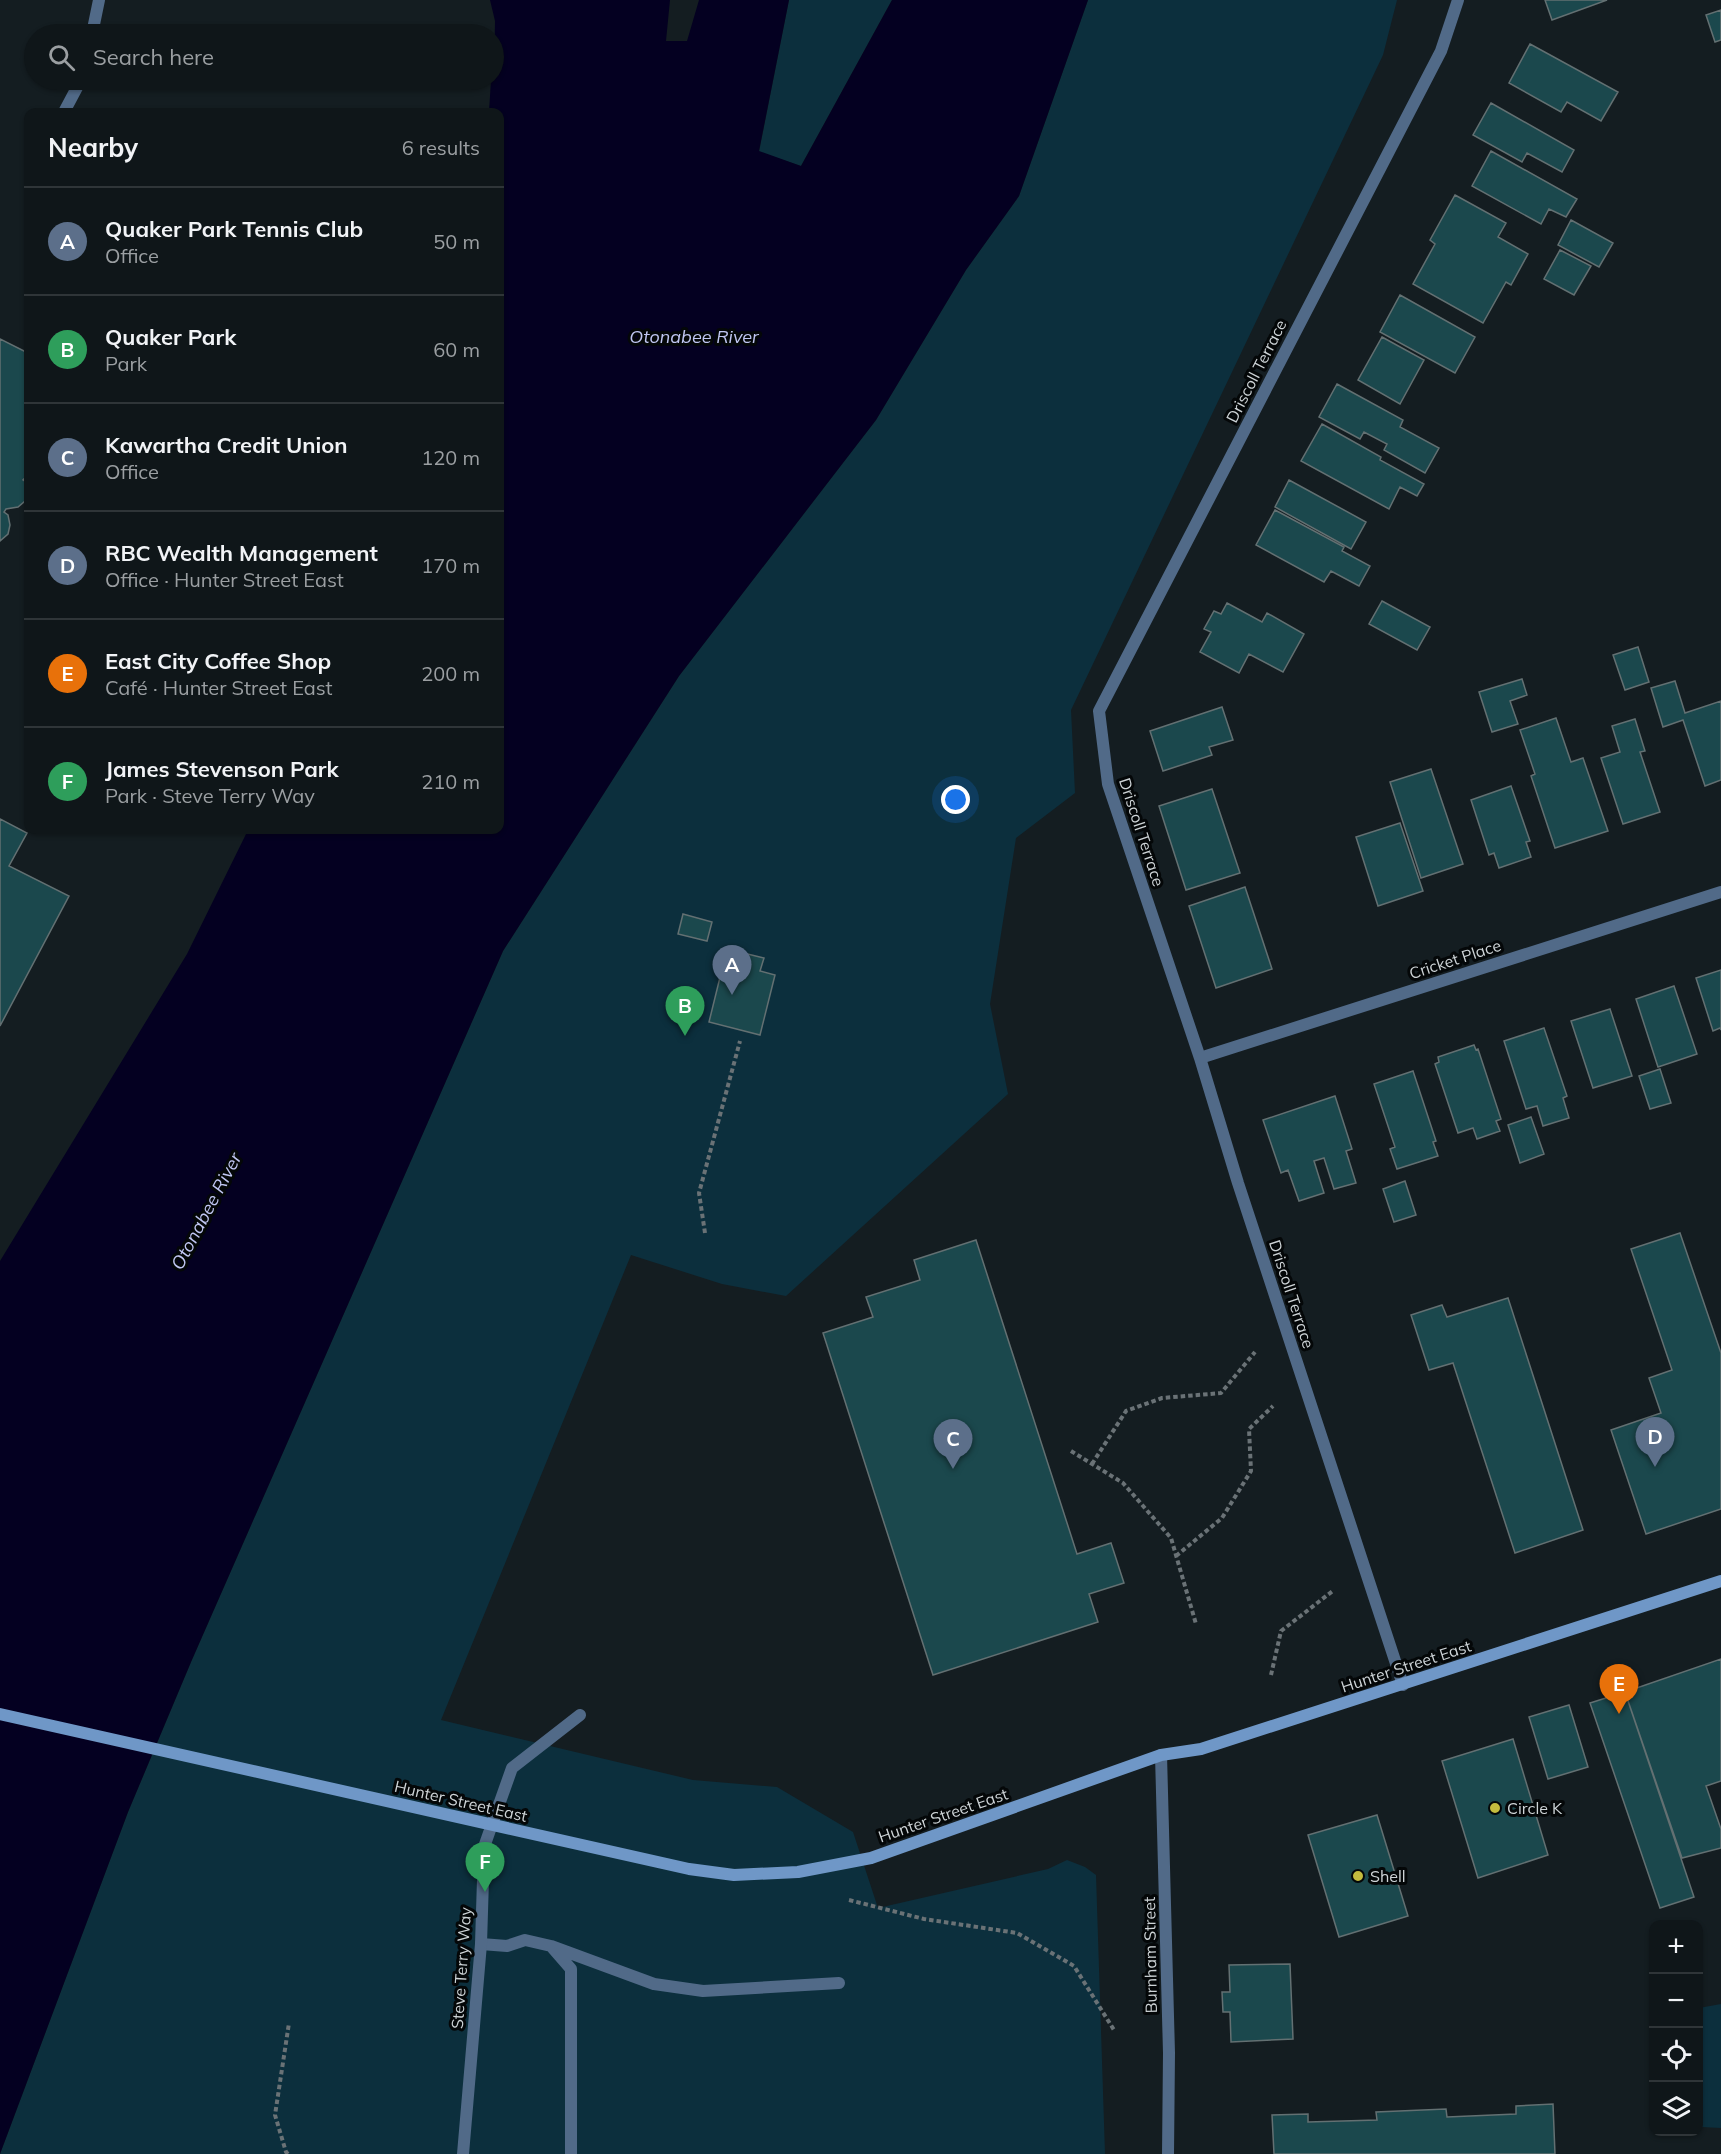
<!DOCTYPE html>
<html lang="en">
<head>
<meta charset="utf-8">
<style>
	:root { --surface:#0f1619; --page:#181f22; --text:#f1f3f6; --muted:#9b9fa2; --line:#2f3538; --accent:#8c9099 }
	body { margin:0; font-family:Mulish,sans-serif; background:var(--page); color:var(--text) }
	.controls { position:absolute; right:18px; bottom:18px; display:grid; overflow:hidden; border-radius:12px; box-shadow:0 2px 4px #0004 }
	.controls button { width:54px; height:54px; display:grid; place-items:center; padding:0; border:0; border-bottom:2px solid var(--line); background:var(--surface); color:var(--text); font:30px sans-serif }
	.you { position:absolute; left:956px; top:800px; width:21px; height:21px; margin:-15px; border:4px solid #fff; border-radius:50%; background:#1a73e8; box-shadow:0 0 0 9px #1a73e833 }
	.badge { display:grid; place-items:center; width:39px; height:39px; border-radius:50%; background:var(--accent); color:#fff; font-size:20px; font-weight:700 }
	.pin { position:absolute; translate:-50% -50px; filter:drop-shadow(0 2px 3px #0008) }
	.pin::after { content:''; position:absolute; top:32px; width:21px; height:18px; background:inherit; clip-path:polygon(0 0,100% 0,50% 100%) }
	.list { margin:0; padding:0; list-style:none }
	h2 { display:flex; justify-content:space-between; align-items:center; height:78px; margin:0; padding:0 24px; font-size:26px }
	h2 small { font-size:20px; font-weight:400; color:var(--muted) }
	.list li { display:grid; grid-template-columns:39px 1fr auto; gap:18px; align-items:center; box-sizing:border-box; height:108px; padding:0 24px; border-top:2px solid var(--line) }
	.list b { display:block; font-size:22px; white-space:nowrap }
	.list p { margin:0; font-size:20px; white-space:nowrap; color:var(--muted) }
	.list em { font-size:20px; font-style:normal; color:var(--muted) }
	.icon { flex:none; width:33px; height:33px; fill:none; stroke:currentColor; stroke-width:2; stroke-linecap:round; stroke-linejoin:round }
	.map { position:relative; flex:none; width:1721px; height:2154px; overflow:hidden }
	.search { position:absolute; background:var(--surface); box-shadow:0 2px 4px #0004; left:24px; top:24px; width:480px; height:66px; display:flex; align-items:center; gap:15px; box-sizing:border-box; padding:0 21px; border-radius:33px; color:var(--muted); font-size:22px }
	.panel { position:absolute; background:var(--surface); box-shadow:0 2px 4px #0004; left:24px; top:108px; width:480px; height:726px; border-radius:12px }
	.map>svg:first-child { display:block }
</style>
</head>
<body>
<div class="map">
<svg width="1721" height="2154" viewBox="0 0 1721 2154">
	<rect width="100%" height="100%" fill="#141d21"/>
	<path fill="#0c2f3d" d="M789 0H892L801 166 759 152Z
		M1088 0H1397L1383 55 1071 710 1075 793 1016 838 990 1004 1008 1094 786 1296 722 1284 631 1255 441 1720 693 1780 777 1787 853 1832 878 1908 1048 1869 1067 1860 1085 1867 1096 1875 1105 2154H0L128 1812 191 1662 503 951 679 676 876 420 966 270 1019 196Z
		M1721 2004V2128L1702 2127 1698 2088 1699 2008Z"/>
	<path fill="#040021" d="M490 0H670L666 41H687L699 0H789L759 151 801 166 892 0H1088L1019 196 966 270 876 420 679 676 503 951 191 1662 128 1812 0 2154V1261L187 954 248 830H500V112H489L491 80H494L495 21Z"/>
	<path fill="#1b484d" stroke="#637072" stroke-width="1.5" d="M1545 0H1607L1552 20Z
		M1721 10V40L1715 42 1706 15Z
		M1530 44 1618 92 1601 121 1567 102 1561 112 1509 83Z
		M1491 103 1574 150 1562 172 1527 153 1522 162 1473 135Z
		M1491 151 1577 199 1566 217 1549 209 1541 224 1472 186Z
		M1455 195 1506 223 1498 237 1528 254 1511 285 1506 282 1483 323 1413 284 1435 244 1430 240Z
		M1571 220 1613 243 1599 267 1558 245Z
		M1560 250 1591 266 1574 295 1544 279Z
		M1400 295 1475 337 1455 373 1380 332Z
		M1382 337 1424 360 1400 404 1358 380Z
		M0 339 28 353V475L23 480 26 482 28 492 25 501 18 507 6 509 4 512 8 515 10 525 8 534 0 541Z
		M1337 384 1403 420 1400 427 1439 448 1425 473 1384 450 1387 444 1364 432 1360 439 1319 417Z
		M1322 424 1381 457 1380 460 1424 484 1417 496 1400 487 1389 509 1301 461Z
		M1289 480 1366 522 1351 549 1275 507Z
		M1275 510 1344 547 1342 551 1370 566 1359 586 1331 571 1324 582 1256 545Z
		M1382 601 1430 627 1417 650 1369 624Z
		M1227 603 1262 622 1267 613 1304 634 1283 672 1249 654 1239 673 1200 652 1211 632 1204 629 1214 611 1221 614Z
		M1638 647 1649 682 1625 690 1613 655Z
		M1522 679 1527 695 1510 701 1518 724 1492 732 1479 692Z
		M1675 681 1685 713 1721 701V780L1705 786 1683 720 1663 727 1651 688Z
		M1222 707 1233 740 1209 747 1212 755 1163 771 1150 731Z
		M1556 718 1571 762 1583 758 1608 831 1555 848 1531 776 1535 774 1520 730Z
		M1635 719 1645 751 1640 752 1660 812 1623 824 1601 758 1620 752 1612 726Z
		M1431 769 1463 864 1421 878 1390 782Z
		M1511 786 1530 841 1526 842 1531 857 1499 868 1494 853 1489 855 1471 800Z
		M1212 789 1240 873 1186 890 1159 806Z
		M0 819 27 833 9 866 69 896 0 1026Z
		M1400 823 1423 891 1378 906 1356 837Z
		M1245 887 1272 969 1216 988 1189 906Z
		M683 914 712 922 707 941 678 934Z
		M727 949 764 958 760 971 775 975 760 1035 709 1022Z
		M1721 970V1030L1720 1028 1713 1031 1696 978Z
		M1674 986 1697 1054 1658 1067 1636 999Z
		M1610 1009 1632 1076 1593 1088 1571 1021Z
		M1544 1028 1567 1096 1563 1098 1569 1118 1543 1126 1537 1106 1526 1109 1504 1041Z
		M1474 1045 1476 1050 1478 1049 1501 1119 1496 1121 1500 1131 1477 1139 1473 1128 1458 1133 1435 1064 1439 1062 1438 1057Z
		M1660 1069 1671 1103 1650 1109 1639 1076Z
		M1413 1071 1436 1141 1433 1142 1438 1156 1397 1169 1390 1149 1395 1147 1374 1084Z
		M1335 1096 1352 1149 1346 1151 1356 1183 1334 1189 1324 1158 1314 1161 1324 1193 1299 1201 1288 1170 1281 1173 1263 1120Z
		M1531 1117 1544 1154 1520 1163 1508 1125Z
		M1405 1181 1416 1215 1394 1222 1383 1189Z
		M1680 1233 1721 1353V1509L1646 1534 1611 1430 1661 1413 1649 1378 1672 1370 1631 1249Z
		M976 1240 1077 1554 1111 1543 1124 1583 1089 1594 1098 1622 933 1675 823 1333 873 1317 866 1297 920 1280 914 1260Z
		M1508 1298 1583 1530 1515 1553 1453 1363 1429 1370 1411 1315 1442 1305 1447 1317Z
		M1721 1659V1781L1706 1786 1721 1829V1848L1682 1858 1625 1692Z
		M1625 1692 1694 1897 1660 1908 1590 1703Z
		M1569 1705 1588 1767 1548 1779 1529 1717Z
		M1513 1739 1548 1855 1478 1878 1442 1761Z
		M1377 1815 1408 1916 1339 1937 1308 1835Z
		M1290 1964 1293 2039 1231 2042 1230 2012H1223L1222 1992H1230L1229 1965Z
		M1553 2104 1555 2154H1274L1272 2115 1308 2114V2122L1377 2120 1376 2112 1446 2109 1447 2117 1516 2114V2106Z"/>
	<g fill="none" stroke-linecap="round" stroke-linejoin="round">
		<path stroke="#6a7276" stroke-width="4" stroke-dasharray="4.5 3" stroke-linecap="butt" d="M705 1233 699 1193 740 1041
			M1071 1451 1123 1483 1171 1538 1196 1624
			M1092 1464 1126 1411 1162 1398 1221 1393 1255 1352
			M1176 1556 1222 1518 1251 1471 1249 1429 1273 1406
			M1271 1675 1281 1631 1334 1590
			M849 1900 924 1919 1017 1933 1074 1966 1114 2030
			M288 2154 286 2152 275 2115 289 2023"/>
		<path stroke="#516a88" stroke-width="12" d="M92 34 99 0
			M64 112 81 80
			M481 1944 507 1946 525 1940 551 1946 571 1969V2154
			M551 1946 654 1984 703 1991 839 1983"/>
		<path stroke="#516a88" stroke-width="12" d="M1200 1058 1721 892
			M1403 1685 1238 1183 1200 1058 1108 784 1099 711 1441 51 1458 0
			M1161 1755 1169 2053 1168 2154
			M463 2154 481 1944 484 1847 512 1768 580 1715"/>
		<path stroke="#6f97c7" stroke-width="12" d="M0 1714 689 1869 734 1875 798 1872 871 1858 1161 1755 1201 1749 1721 1581"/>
	</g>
	<g fill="#c4bc3e" stroke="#040708" stroke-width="2">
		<circle cx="1495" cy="1808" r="6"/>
		<circle cx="1358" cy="1876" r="6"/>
	</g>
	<g text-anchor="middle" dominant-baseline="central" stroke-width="6" stroke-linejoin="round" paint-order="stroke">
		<g font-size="16" fill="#ced4d7" stroke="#040708">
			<text transform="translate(1256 371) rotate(-63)">Driscoll Terrace</text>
			<text transform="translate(1142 832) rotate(72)">Driscoll Terrace</text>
			<text transform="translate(1455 959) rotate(-18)">Cricket Place</text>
			<text transform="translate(1292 1294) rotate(72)">Driscoll Terrace</text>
			<text transform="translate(1406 1666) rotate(-18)">Hunter Street East</text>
			<text transform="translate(461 1801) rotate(13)">Hunter Street East</text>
			<text transform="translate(943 1815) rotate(-19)">Hunter Street East</text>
			<text transform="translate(1150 1955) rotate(-91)">Burnham Street</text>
			<text transform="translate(461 1968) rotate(-86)">Steve Terry Way</text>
		</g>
		<g font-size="16" fill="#ced4d7" stroke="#040708" text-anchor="start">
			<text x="1507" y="1808">Circle K</text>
			<text x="1370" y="1876">Shell</text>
		</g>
		<g font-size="18" font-style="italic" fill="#c0c6f2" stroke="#040708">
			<text x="694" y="336">Otonabee River</text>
			<text transform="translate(206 1211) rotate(-62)">Otonabee River</text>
		</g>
	</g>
</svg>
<div class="controls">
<button>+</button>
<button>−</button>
<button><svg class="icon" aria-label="locate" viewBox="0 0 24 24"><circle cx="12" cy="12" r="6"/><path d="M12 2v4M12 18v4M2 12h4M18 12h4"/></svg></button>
<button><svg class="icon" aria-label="layers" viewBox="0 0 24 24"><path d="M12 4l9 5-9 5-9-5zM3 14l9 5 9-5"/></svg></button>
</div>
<div class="you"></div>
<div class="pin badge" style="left:732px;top:995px;background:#5c6f8a">A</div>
<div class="pin badge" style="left:685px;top:1036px;background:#2e9e5b">B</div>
<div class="pin badge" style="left:953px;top:1469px;background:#5c6f8a">C</div>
<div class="pin badge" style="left:1655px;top:1467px;background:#5c6f8a">D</div>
<div class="pin badge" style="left:1619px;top:1714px;background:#e8710a">E</div>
<div class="pin badge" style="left:485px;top:1892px;background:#2e9e5b">F</div>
<div class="search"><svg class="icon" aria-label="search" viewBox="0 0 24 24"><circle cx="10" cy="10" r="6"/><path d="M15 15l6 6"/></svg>Search here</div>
<section class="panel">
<h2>Nearby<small>6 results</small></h2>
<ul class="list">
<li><span class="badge" style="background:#5c6f8a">A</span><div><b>Quaker Park Tennis Club</b><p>Office</p></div><em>50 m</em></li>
<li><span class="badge" style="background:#2e9e5b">B</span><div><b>Quaker Park</b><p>Park</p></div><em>60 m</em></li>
<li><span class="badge" style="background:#5c6f8a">C</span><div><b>Kawartha Credit Union</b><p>Office</p></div><em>120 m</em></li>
<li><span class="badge" style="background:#5c6f8a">D</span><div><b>RBC Wealth Management</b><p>Office · Hunter Street East</p></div><em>170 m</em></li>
<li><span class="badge" style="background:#e8710a">E</span><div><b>East City Coffee Shop</b><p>Café · Hunter Street East</p></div><em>200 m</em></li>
<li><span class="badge" style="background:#2e9e5b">F</span><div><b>James Stevenson Park</b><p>Park · Steve Terry Way</p></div><em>210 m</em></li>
</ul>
</section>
</div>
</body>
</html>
